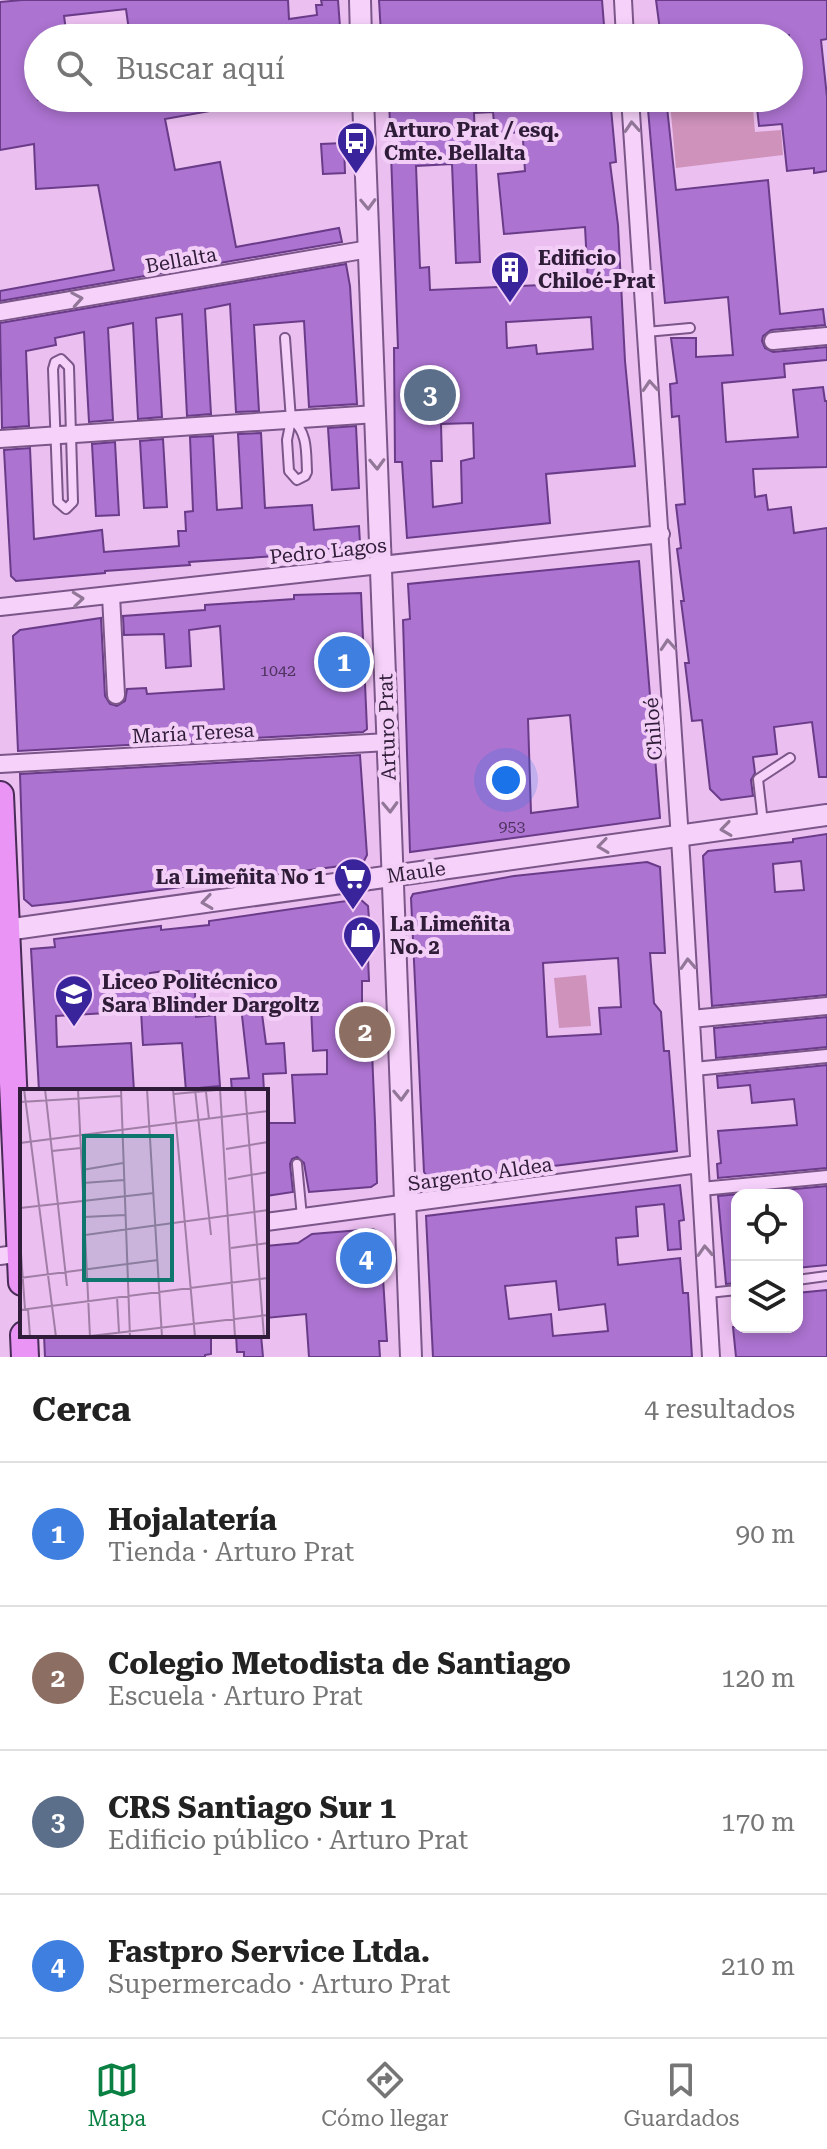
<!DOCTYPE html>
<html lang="es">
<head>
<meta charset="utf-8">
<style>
	:root { --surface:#fff; --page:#f2f2f2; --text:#222; --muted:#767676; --line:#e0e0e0; --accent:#0b8043 }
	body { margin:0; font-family:"Roboto Serif",serif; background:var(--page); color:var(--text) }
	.controls { position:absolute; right:24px; bottom:24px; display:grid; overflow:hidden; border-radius:16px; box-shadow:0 4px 12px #0003 }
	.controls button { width:72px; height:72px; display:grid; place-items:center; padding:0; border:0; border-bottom:2px solid var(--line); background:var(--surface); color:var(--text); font:40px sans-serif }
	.you { position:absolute; left:506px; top:780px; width:28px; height:28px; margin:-20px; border:6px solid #fff; border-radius:50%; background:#1a73e8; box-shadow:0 0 0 12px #1a73e833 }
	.badge { display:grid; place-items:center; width:52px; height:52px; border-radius:50%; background:var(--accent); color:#fff; font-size:26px; font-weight:700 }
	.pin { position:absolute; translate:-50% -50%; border:4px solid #fff; box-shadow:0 2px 8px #0006 }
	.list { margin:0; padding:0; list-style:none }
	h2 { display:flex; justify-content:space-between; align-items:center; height:104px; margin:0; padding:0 32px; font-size:34px }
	h2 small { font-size:26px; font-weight:400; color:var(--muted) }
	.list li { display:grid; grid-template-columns:52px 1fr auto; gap:24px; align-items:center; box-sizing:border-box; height:144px; padding:0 32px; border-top:2px solid var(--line) }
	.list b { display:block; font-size:30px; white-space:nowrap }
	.list p { margin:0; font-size:26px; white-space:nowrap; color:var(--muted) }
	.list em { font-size:26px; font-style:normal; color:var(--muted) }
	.icon { flex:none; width:44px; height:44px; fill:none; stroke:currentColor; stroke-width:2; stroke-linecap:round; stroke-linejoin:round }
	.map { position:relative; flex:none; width:827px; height:1357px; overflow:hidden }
	.search { position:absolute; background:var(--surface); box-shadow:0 4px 12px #0003; left:24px; right:24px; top:24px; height:88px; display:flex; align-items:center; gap:20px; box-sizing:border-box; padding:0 28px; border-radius:44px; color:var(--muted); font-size:30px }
	.sheet { height:680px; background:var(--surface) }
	nav { display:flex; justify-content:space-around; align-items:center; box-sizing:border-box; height:112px; border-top:2px solid var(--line); background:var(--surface); font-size:22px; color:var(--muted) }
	nav a { display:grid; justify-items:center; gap:4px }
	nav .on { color:var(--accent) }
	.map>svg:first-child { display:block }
</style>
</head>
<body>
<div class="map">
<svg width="827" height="1357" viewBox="0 0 827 1357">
	<rect width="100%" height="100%" fill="#ebbff0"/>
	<path fill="#ce92bb" d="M720 98H752L755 132 781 130 783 155 676 168 670 103Z
		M586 975 591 1026 559 1028 554 978Z"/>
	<path fill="#ac73d0" stroke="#693b89" stroke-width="2" fill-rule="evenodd" d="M22 0H288L289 19 317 15 316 5H322L321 0H338L340 27 313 28 252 38H130L126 9 64 16 67 38H38V100L135 98V102L157 98H190L191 102 208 99 210 111 165 119 175 170 220 162 236 247 339 228 342 242 0 301V291L114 270 98 185 36 189 34 144 0 150V2Z
		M379 0H602L605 38H387V34H381Z
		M656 0H827V39L821 40 827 97V171L814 173V168L787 171 782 124 759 126 756 98H789V35L740 38 739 26 701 30 702 38H661Z
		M389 98H610L616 162 610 163 618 225 625 361 635 466 546 474 550 523 407 538 402 462H395L394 348H398ZM493 112 495 134 522 132 523 140 525 171 498 174 504 234 585 227 588 283 430 290 429 267 420 268 416 166 452 164 456 263 480 262 474 113ZM591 317 593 349 537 354 536 345 507 348 506 322ZM473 423 474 458 461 461 462 503 433 507 431 461H442L441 424Z
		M647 98H666L676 190 768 180 780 314 823 309 825 325 771 330 763 336 762 341 765 348 773 352 827 347V360L784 364 785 377 722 383 726 442 798 437 793 390 823 387 825 401H827V467L753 469 755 497 766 495 768 510 791 507 794 533 827 528V777H819L812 722 774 727 777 754 753 757 755 773 751 780 753 796 721 800 710 789 702 720 692 721 685 663H689L681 601H684L677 549 681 548 676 505 685 504 679 416 672 417 670 384 677 383 671 338H696V357L733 355 728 297 665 303Z
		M344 143 345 173 323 174 321 144Z
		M346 264 350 286 357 404 309 407 304 321 254 325 259 411 236 412 230 304 205 309 211 414 187 416 182 314 156 318 162 417 138 419 133 323 108 328 113 420 89 422 84 332 55 338 56 345 26 351 29 426 2 428 0 323Z
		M356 426 359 488 332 490 328 428Z
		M261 433 265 508 312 505 314 530 359 526 360 543 356 546 276 554V556L189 562 190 565 105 571V573L16 581 11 576 4 450 30 448 34 539 102 530 104 552 179 546 178 531H186L185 512 193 511 190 437 213 436 217 510 242 508 238 434Z
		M163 439 167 507 144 508 140 441Z
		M115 442 119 515 96 516 92 444Z
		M639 561 660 818 410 852 403 620 410 619 408 584ZM570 715 578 807 531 813 528 719Z
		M361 593 367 729 363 732 18 751 13 636 20 630 101 618 105 696 110 704 117 706 125 701 127 689 146 688 147 694 224 689 220 626 189 630 191 666 166 668 164 634 124 635 123 616 205 610V605L294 599V595Z
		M360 755 367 855 363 863 68 902 32 906 24 899 20 774Z
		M827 834V995L712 1006 703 856 708 851 793 842V839ZM801 861 804 890 775 892 773 864Z
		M647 862 660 867 665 953H650L654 1003 661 1012 664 1051H669L677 1151 431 1181 424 1172 411 898 413 894 514 876ZM618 958 621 1007 599 1008 601 1034 547 1037 543 963Z
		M360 899 368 906 370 931H367L369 981H362V1005H370L375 1122 377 1183 371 1187 309 1192 304 1163 297 1157 292 1159 290 1164 293 1192 266 1196V1123H295L292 1075 327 1074V1050L313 1051 311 1006 286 1007 287 1013 262 1014 266 1044 284 1043 286 1073 263 1074 264 1091H232L231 1079 249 1078 239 989 195 992 196 1017 215 1015 220 1086 200 1088V1091H186L182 1043 143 1045 141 1011 56 1016 57 1047 131 1043 134 1091H39L31 949 55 947 54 939 161 926V930L209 925V921ZM164 971H179L180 1012 153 1013 150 973Z
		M827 1017V1047L716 1058 714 1028Z
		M827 1065V1168L718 1178 717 1164 721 1163 718 1131 797 1125 794 1099 752 1103 750 1085 718 1088 717 1076Z
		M680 1185 684 1220 679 1221 681 1249 668 1250 664 1204 636 1207 638 1236 616 1238 618 1265 680 1258 683 1293H688L692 1357H433L426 1216ZM556 1281 559 1310 605 1304 608 1331 553 1336 551 1314 509 1319 505 1286Z
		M827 1186V1265L797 1268V1195H737V1283L726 1284 718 1196Z
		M373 1229 380 1233 383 1278 387 1341H379L380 1357H309L306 1314 266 1318V1246L298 1243 312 1234Z
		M827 1290V1357H736L733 1327H797V1293Z
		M44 1335H211V1354L205 1355V1357H45Z
		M236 1335H261L263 1357H244V1352H237Z"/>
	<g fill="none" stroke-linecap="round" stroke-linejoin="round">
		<g stroke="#7b5689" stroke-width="12">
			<path id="service" d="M646 332 690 328
				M285 338 291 420 287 440 289 471 297 480 305 476 307 472C306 453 308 432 292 420
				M61 359 69 367 73 502 66 509 58 502 53 369 55 362Z
				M763 823 758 779 790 758
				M297 1164 302 1217
				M797 1280 827 1276
				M708 1293 737 1290"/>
		</g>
		<g stroke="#7b5689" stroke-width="16">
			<path id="pedestrian" d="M694 1069 827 1056
				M701 1189 827 1177"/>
		</g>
		<g stroke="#7b5689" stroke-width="20">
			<path id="minor" d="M623 0 625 38
				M630 98 681 854 711 1357
				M0 312 369 249
				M773 341 827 336
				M0 439 376 414
				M111 595 116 695
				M0 607 661 534
				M0 764 388 742
				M691 1019 827 1006
				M266 1222 699 1164
				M0 1256 22 1253"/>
		</g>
		<g stroke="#7b5689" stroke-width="24">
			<path id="tertiary" d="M360 0 361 38
				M363 98 411 1357
				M6 930 827 815"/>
		</g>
		<g stroke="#482b56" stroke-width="30">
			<path id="primary" d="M0 795 22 1282
				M24 1335 25 1357"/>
		</g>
		<path stroke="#7b5689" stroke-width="3" stroke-dasharray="6 4" stroke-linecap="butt" d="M287 38 343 30"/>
		<use href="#service" stroke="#f6d2fa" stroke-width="8"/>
		<use href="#pedestrian" stroke="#f6d2fa" stroke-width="12"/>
		<use href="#minor" stroke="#f6d2fa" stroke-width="16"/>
		<use href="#tertiary" stroke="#f6d2fa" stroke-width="20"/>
		<use href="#primary" stroke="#ea94f5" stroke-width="26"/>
	</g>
	<defs><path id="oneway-chevron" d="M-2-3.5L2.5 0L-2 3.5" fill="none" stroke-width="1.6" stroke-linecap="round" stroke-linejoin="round" transform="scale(2)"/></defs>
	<g stroke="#927799">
		<use href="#oneway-chevron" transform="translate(632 127) rotate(-94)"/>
		<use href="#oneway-chevron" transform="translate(368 204) rotate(88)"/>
		<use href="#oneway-chevron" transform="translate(77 299) rotate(-10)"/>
		<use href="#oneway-chevron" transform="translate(650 386) rotate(-94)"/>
		<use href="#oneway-chevron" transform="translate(377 464) rotate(88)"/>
		<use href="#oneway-chevron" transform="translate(78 599) rotate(-6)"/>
		<use href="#oneway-chevron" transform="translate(668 645) rotate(-94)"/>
		<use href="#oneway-chevron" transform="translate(390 807) rotate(88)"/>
		<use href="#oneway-chevron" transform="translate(726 829) rotate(172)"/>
		<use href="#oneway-chevron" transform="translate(603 846) rotate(172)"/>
		<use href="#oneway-chevron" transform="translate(207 902) rotate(172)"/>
		<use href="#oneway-chevron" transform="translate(688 964) rotate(-93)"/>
		<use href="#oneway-chevron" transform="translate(401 1095) rotate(88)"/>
		<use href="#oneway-chevron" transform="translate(705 1251) rotate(-93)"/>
	</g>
	<defs>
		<g id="bus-pin" transform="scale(2)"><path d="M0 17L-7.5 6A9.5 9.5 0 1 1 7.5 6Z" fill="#3a249b" stroke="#f3cff7"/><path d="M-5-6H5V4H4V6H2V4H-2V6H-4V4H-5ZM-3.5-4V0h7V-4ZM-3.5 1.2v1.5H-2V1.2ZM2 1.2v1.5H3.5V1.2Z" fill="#fff"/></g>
		<g id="building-pin" transform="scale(2)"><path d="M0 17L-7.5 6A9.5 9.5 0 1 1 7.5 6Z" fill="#3a249b" stroke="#f3cff7"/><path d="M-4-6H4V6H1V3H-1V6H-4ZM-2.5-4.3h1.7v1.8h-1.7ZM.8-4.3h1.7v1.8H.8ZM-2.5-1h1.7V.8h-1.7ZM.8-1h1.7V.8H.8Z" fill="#fff"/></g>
		<g id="supermarket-pin" transform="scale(2)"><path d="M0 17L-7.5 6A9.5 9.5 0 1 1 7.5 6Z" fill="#3a249b" stroke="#f3cff7"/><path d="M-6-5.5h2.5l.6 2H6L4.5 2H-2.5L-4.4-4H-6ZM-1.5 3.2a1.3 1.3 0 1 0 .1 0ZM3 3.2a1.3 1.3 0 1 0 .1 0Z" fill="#fff"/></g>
		<g id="shop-pin" transform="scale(2)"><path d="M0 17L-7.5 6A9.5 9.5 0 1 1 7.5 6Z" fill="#3a249b" stroke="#f3cff7"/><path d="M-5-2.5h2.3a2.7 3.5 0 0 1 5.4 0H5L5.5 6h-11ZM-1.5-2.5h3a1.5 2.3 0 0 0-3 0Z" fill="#fff"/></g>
		<g id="school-pin" transform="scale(2)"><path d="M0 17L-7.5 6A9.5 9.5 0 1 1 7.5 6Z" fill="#3a249b" stroke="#f3cff7"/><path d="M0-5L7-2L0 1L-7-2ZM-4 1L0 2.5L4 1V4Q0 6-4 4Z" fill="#fff"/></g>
	</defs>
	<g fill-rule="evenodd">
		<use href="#bus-pin" x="356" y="141"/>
		<use href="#building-pin" x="510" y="270"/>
		<use href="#supermarket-pin" x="353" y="877"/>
		<use href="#shop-pin" x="362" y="935"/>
		<use href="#school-pin" x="74" y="994"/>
	</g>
	<g text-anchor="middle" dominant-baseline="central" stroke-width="8" stroke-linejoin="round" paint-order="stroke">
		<g font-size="16" fill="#4e325e">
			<text x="278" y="670">1042</text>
			<text x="512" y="826">953</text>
		</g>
		<g font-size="20" font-weight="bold" fill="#2f1c38" stroke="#f3cff7" text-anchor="start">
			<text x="384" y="130">Arturo Prat / esq.<tspan x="384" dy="23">Cmte. Bellalta</tspan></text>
			<text x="538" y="258">Edificio<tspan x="538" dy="23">Chiloé-Prat</tspan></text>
			<text x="325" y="877" text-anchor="end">La Limeñita No 1</text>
			<text x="390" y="924">La Limeñita<tspan x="390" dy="23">No. 2</tspan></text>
			<text x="102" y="982">Liceo Politécnico<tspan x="102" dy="23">Sara Blinder Dargoltz</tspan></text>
		</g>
		<g font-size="20" fill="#2f1c38" stroke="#f3cff7">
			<text transform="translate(181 260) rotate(-10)">Bellalta</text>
			<text transform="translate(328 551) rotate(-6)">Pedro Lagos</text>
			<text transform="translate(387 727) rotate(-92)">Arturo Prat</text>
			<text transform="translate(653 729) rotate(-94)">Chiloé</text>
			<text transform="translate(193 733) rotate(-3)">María Teresa</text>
			<text transform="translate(416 872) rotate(-8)">Maule</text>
			<text transform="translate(480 1174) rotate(-8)">Sargento Aldea</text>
		</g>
	</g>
	<g transform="translate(20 1089)">
		<rect width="248" height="248" fill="#ebbff0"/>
		<path fill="none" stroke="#a07ea6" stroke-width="2" d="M4 0 36 248M25 0 47 197M58 0 70 248M101 0 110 248M127 0 142 248M153 0 175 248M175 0 191 146M200 0 215 248M225 0 244 248M186 3 189 30M154 5 207 0M0 13 101 7M0 54 248 22M206 60 248 53M32 62 61 59M62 81 103 74M208 90 248 83M63 94 104 91M0 119 134 104M64 128 105 126M65 146 248 121M0 151 5 220M211 159 248 154M0 189 138 171M97 208 99 243M8 220 10 248M0 221 248 189M62 248 248 226"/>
		<path fill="#0f766e" fill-opacity="0.15" stroke="#0f766e" stroke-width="4" d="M64 47H152V191H64Z"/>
		<rect width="248" height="248" fill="none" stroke="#2f1c38" stroke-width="4"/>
	</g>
</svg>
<div class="controls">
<button><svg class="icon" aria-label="locate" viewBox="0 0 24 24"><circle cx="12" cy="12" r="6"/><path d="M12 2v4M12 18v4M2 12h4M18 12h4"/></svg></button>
<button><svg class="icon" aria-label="layers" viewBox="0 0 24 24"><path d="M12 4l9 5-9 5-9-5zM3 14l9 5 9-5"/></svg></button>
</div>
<div class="you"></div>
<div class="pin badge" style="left:344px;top:662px;background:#3f7fe0">1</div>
<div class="pin badge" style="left:365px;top:1032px;background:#8d6e63">2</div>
<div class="pin badge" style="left:430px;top:395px;background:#5c6f8a">3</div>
<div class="pin badge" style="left:366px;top:1258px;background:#3f7fe0">4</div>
<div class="search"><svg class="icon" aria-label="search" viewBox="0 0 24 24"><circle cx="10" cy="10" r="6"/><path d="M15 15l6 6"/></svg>Buscar aquí</div>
</div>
<section class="sheet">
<h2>Cerca<small>4 resultados</small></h2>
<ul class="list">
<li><span class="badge" style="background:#3f7fe0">1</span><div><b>Hojalatería</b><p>Tienda · Arturo Prat</p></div><em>90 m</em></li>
<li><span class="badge" style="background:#8d6e63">2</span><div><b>Colegio Metodista de Santiago</b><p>Escuela · Arturo Prat</p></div><em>120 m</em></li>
<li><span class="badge" style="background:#5c6f8a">3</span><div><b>CRS Santiago Sur 1</b><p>Edificio público · Arturo Prat</p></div><em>170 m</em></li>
<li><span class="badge" style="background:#3f7fe0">4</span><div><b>Fastpro Service Ltda.</b><p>Supermercado · Arturo Prat</p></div><em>210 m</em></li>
</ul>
</section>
<nav>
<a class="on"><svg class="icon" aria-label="map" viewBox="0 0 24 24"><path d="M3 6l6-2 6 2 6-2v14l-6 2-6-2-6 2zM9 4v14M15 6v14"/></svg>Mapa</a>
<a><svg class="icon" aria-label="directions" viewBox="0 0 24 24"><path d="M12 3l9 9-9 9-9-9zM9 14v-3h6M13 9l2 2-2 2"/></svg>Cómo llegar</a>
<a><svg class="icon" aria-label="saved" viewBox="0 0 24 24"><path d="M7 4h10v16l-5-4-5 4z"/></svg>Guardados</a>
</nav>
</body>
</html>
